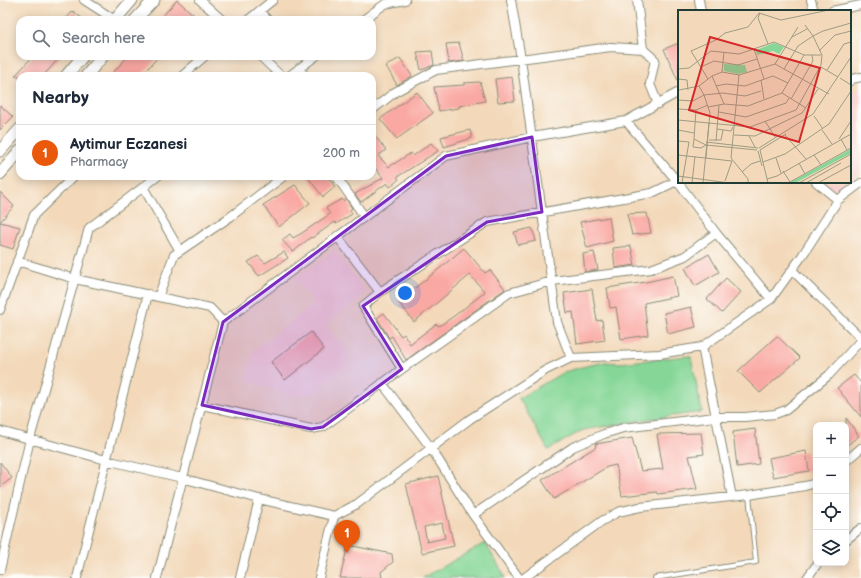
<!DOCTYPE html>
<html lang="en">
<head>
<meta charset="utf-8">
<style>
	:root { --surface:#fff; --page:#f6f6f7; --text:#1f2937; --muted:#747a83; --line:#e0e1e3; --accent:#ea580c }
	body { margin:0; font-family:"Balsamiq Sans",sans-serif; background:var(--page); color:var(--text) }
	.controls { position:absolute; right:12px; bottom:12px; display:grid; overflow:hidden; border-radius:8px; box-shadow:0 2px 10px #0003 }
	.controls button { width:36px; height:36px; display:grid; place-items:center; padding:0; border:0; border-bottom:1px solid var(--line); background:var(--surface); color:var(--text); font:20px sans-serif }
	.you { position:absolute; left:405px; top:293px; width:14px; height:14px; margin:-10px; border:3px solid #fff; border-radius:50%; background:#1a73e8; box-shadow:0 0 0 6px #1a73e833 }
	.badge { display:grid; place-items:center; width:26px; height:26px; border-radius:50%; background:var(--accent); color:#fff; font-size:13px; font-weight:700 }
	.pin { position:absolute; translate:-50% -33px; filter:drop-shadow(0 1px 2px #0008) }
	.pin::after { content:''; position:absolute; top:21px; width:14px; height:12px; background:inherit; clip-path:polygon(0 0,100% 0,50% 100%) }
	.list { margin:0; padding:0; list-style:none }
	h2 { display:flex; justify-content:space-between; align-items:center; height:52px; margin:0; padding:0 16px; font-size:17px }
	h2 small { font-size:13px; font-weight:400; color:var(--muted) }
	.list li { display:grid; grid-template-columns:26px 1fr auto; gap:12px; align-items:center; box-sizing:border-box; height:56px; padding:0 16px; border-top:1px solid var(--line) }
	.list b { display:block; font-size:15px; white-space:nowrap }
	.list p { margin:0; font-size:13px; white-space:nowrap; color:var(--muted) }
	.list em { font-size:13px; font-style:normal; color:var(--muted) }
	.icon { flex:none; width:22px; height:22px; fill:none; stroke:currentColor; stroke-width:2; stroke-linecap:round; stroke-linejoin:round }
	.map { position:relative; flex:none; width:861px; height:578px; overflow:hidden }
	.search { position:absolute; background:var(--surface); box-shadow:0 2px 10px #0003; left:16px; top:16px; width:360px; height:44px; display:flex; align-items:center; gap:10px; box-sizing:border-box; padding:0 14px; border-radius:12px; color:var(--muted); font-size:15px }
	.panel { position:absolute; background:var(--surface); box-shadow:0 2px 10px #0003; left:16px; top:72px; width:360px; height:108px; border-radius:12px }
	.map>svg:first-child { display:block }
</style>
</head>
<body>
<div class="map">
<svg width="861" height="578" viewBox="0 0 861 578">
	<rect width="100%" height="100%" fill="#fdfcf7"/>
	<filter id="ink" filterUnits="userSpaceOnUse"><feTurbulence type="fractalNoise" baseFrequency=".025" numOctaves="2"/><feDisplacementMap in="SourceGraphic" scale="8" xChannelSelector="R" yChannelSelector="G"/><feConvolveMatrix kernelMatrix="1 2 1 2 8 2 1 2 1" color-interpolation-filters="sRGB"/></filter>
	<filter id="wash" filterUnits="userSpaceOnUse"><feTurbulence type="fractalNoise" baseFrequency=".012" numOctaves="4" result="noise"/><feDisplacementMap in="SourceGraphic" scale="16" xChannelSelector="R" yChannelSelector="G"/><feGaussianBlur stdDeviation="0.9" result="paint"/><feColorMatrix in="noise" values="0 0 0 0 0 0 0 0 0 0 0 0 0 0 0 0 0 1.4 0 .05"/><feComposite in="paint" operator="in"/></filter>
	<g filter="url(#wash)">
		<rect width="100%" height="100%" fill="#f3d9ba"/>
		<path fill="#f7d0ce" d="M861 88V170L850 180V93L853 90Z
			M822 182H847L836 191 828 188Z
			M335 251 366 292 326 325 348 354V361L313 394 292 396 248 381 253 351 315 303 294 279Z"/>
		<path fill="#86d797" stroke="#528a66" d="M688 356 691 357 702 412 650 419 583 430 548 450 519 398 564 372 582 367 605 362 619 363Z
			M485 543 503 573 505 578H422Z"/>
		<g id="blocks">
			<path fill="#faa8a3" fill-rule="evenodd" d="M177 0 194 15 190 20H159Z
				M73 11 84 20H65Z
				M459 43 464 61 449 63 446 44Z
				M679 43V83L664 49Z
				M432 51 434 65 421 70 417 52Z
				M33 56H61L43 76H15Z
				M128 56H159L141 76H110Z
				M400 58 412 76 397 85 386 66Z
				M512 77 515 101 498 102 495 79Z
				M480 82 485 101 459 106V108L439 111 434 87 464 85V83Z
				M417 92 433 113 397 139 380 119Z
				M0 105 13 117 0 130Z
				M470 130 472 138 444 147 441 137Z
				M372 132 386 150 378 156 389 167 411 153 413 156 431 143 438 151 397 177 399 179 390 187 387 183 361 202 355 194 383 178 372 164Z
				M307 176H327L335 187 323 197Z
				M295 185 310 203 279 227 263 205Z
				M0 192 14 206 0 222 20 227 13 249 0 245Z
				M342 199 343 201 346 199 352 208 350 210 352 214 336 224 335 222 312 238 311 237 293 252 282 240 290 234 293 238 302 233 330 214 326 208Z
				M647 213 651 233 632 235 627 214Z
				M609 217 613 241 587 248 580 222Z
				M532 228 536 241 518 245 514 232Z
				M631 246 635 265 615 268 613 248Z
				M464 248 485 273 490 270 505 289 406 360 392 336 389 338 377 318 384 313 401 336 404 334 410 344 436 324 439 326 454 316 485 292 470 275 414 322 398 301 439 269Z
				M284 252 288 258 259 276 248 262 258 256 265 263Z
				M594 252 598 270 585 272 583 254Z
				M709 254 719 272 695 286 685 268Z
				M673 276 677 296 644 303 648 335 621 339 616 307 610 308 607 288 646 282Z
				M726 278 741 292 722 313 707 299Z
				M592 289 597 321 602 320 605 340 577 344 573 312 567 313 564 293Z
				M691 307 696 327 668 334 664 313Z
				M311 332 324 349 285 380 271 362Z
				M777 336 800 358 760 393 738 371Z
				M854 375 861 383V417L837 388Z
				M846 418 859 436 846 446Z
				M755 429 759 464 737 467 733 432Z
				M701 433 704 454 689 456 697 489 658 494 657 492 622 496 616 465 607 467 554 499 542 480 596 447 595 444 632 438 641 471 663 469 657 434Z
				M806 451 809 471 773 477 769 458Z
				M0 462 12 478 0 487Z
				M438 476 454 546 422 553 406 484ZM442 523 445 538 427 542 424 527Z
				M348 545 392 554 393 562 381 572 382 578H340Z"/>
		</g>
	</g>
	<g filter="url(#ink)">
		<use href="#blocks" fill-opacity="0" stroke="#898b77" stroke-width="1"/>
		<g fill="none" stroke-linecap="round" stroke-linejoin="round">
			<g stroke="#898b77" stroke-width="6">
				<path id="service" d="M655 578 756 562 749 495"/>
			</g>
			<g stroke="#898b77" stroke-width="10">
				<path id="minor" d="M84 0 115 20
					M200 0 222 20
					M511 0 521 59 557 322 571 358
					M637 0 643 49 655 60 650 84 658 104
					M699 0 701 11
					M811 0 814 11
					M259 11 268 20
					M832 11 861 5
					M248 20 273 0
					M363 20 385 4 405 0
					M260 56 281 76
					M299 68 305 76
					M182 76 205 56
					M289 76 316 56
					M850 81 852 79 861 77
					M372 110 395 92 436 70 611 47 643 49
					M626 121 679 92
					M336 176 364 216
					M816 182 838 200 861 183
					M143 187 180 251
					M337 236 380 292 363 306 402 369
					M17 261 75 279 210 308 223 322
					M792 270 861 338
					M380 292 487 222 652 193 679 180
					M158 297 174 255 230 217 284 176
					M0 310 34 215 74 176
					M702 347 732 497
					M382 383 431 448 473 515 519 578
					M202 405 311 429 323 427 402 369 509 293 552 281 651 269 685 256 716 233
					M0 431 106 460 182 478 259 499 334 516 357 504 470 419 546 370 571 358 659 354 702 347 771 299 802 256 838 200
					M846 461 861 448
					M473 515 573 447 604 434 623 428 715 417H745L775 414 786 410 829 375 861 340
					M846 540 861 528
					M0 570 30 439 89 228 158 176
					M77 578 148 294
					M157 578 223 322 446 156 532 137 626 121 677 181 716 233 771 299
					M240 578 259 499
					M319 578 334 516
					M524 578 602 521 618 512 640 507 749 495 805 486 816 483
					M807 578 818 563"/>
			</g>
			<g stroke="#898b77" stroke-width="13">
				<path id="secondary" d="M115 20 132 0
					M135 20 154 0
					M66 76 83 56
					M86 76 103 56
					M0 151 20 129
					M0 174 20 151"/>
			</g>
			<use href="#service" stroke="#fff" stroke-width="4"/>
			<use href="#minor" stroke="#fff" stroke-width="8"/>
			<use href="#secondary" stroke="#fff" stroke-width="11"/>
		</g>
	</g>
	<path fill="#7b2cbf" fill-opacity="0.2" stroke="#7b2cbf" stroke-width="3" stroke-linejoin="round" d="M532 137 542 212 487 222 363 306 402 369 323 427 311 429 202 405 223 322 446 156Z"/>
	<g transform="translate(678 10)">
		<rect width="173" height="173" fill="#f3d9ba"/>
		<path d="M96 33 106 37 101 44 95 41 79 45 78 40ZM46 54 67 55 69 62 60 64 46 61ZM173 139V143L134 164 117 173H111Z" fill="#86d797"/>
		<path fill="none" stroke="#9e9b84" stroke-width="1" d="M82 3 80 8 90 34M114 27 129 19M76 39 86 69M141 41 157 25 173 21M97 54 120 17M23 57 36 51 60 55 79 49M143 57 160 67M0 59 11 58 33 41 61 44 96 32 126 45M106 59 120 36 135 26 127 15M149 60 166 34 173 32M44 62 46 42M61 65 53 148 70 169V173M34 66 46 94 70 96 104 83 126 45H143M162 68 173 75M0 69 9 70 10 80M30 69 13 41 38 30 47 23 70 17 81 3 103 10 151 0M83 70 86 89M21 76 34 66 44 62 61 65 97 54 151 84M38 76 48 74 67 76 95 66 110 73M0 80V98M1 80 21 76 26 85 45 83 67 86 83 81M104 83 128 98M113 89 135 51 134 45M0 90 15 91 26 85 30 97M0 99 18 100 30 95M18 100 16 129 28 135 79 140M41 102 68 107 108 93 111 88M136 106 145 119M0 110 72 117 118 100 143 55 144 45 135 26 145 21 173 13M87 111 97 127M39 119 53 121 55 117M0 120 16 123M144 120 154 134M56 125 77 126 124 103 140 79M107 125 128 149M71 126 77 137M16 129 15 137 23 138 28 135M161 129 173 111M163 129 169 140M31 130H43L45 120M0 131 11 132 4 173M38 131 41 95M28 132 80 138M81 138 135 104 173 47M82 140 108 124M82 140 90 173M80 141 84 156M0 145 54 151 47 171M136 145 143 155M28 148 31 113M98 148 103 163M85 152 107 144 151 114 173 81M121 153 127 164M105 161 112 172 173 138M64 162 73 154 82 151M0 166 51 173M89 169 99 166 173 124M14 173 17 146M25 173 32 103 30 97 46 94M121 173 173 144M128 173 163 153M140 173 173 155"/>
		<path fill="#d62828" fill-opacity="0.15" stroke="#d62828" stroke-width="2" d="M32 27 142 58 121 132 11 100Z"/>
		<rect width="173" height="173" fill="none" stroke="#1f3d34" stroke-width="2"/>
	</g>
</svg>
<div class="controls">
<button>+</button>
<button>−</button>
<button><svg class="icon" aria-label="locate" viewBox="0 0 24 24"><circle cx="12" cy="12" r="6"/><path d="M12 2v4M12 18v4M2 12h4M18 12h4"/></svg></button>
<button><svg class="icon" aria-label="layers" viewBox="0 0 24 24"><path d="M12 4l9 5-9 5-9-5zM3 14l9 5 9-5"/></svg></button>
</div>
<div class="you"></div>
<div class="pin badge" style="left:347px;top:553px">1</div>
<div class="search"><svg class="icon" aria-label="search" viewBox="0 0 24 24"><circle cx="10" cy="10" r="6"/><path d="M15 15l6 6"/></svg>Search here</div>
<section class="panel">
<h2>Nearby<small></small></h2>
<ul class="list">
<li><span class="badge">1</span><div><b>Aytimur Eczanesi</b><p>Pharmacy</p></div><em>200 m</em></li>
</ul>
</section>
</div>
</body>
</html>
